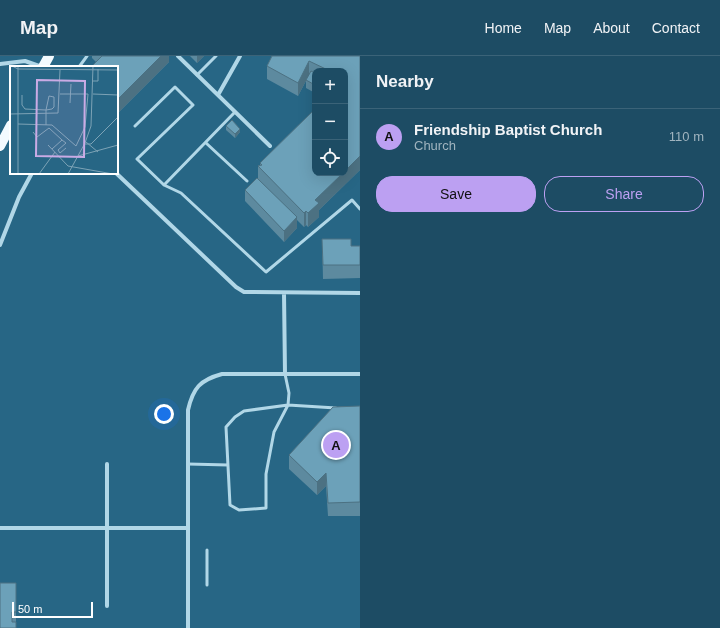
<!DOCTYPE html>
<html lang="en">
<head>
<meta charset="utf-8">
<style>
	:root { --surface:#1d4c64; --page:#2a566d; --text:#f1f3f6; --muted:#a0b4bf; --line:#3b6378; --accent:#bca0f2 }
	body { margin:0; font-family:Arial,sans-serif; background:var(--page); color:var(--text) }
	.controls { position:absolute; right:12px; top:12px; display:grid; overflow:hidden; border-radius:8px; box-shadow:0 4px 16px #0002 }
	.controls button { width:36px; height:36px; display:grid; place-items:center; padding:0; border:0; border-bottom:1px solid var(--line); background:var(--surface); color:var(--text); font:20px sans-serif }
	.scale { position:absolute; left:12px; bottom:10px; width:81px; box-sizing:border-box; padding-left:4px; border:2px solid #fff; border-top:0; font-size:11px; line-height:14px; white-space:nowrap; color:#fff; -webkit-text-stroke:3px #276685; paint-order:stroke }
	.you { position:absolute; left:164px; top:358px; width:14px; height:14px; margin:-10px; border:3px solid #fff; border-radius:50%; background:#1a73e8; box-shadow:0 0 0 6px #1a73e833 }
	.badge { display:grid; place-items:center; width:26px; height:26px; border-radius:50%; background:var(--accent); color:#111; font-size:13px; font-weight:700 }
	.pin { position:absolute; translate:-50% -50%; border:2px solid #fff; box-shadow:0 1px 4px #0006 }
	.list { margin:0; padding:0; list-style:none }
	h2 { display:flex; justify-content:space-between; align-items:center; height:52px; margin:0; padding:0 16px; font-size:17px }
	h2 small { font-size:13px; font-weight:400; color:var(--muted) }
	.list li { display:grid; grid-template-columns:26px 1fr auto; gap:12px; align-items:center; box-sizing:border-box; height:56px; padding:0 16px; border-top:1px solid var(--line) }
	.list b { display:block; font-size:15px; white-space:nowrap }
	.list p { margin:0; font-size:13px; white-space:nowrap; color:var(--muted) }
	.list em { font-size:13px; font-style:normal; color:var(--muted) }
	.actions { display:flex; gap:8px; padding:12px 16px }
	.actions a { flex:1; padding:9px 0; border:1px solid var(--accent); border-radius:16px; text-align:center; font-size:14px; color:var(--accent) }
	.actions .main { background:var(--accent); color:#111 }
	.icon { flex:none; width:22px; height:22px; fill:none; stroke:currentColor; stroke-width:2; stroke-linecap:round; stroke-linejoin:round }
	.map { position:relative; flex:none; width:360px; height:572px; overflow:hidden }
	header { display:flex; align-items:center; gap:24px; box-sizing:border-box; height:56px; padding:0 20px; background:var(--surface); border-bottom:1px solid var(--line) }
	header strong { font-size:19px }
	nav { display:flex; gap:22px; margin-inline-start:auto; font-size:14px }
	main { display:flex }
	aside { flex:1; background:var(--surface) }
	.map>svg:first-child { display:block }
</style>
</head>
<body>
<header>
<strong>Map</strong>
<nav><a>Home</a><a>Map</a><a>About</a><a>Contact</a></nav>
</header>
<main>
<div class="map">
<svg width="360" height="572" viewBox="0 0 360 572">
	<rect width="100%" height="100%" fill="#276685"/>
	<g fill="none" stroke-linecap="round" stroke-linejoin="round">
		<path stroke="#b1d7e7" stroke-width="3" d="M79 11 87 0
			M197 19 216 0
			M135 70 175 31 193 49 137 103 164 129 235 56
			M206 87 247 125
			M164 129 181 137 266 216 352 144 360 153
			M285 318 289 337 288 349 274 376 266 418V452L239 454 230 449 226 371 235 361 244 355 288 349 336 352
			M188 408 228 409
			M207 529V494"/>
		<path stroke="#b1d7e7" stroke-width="4" d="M178 0 270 90
			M0 8 25 5 42 11
			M218 39 240 0
			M116 117 236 231 244 236 360 237
			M0 189 19 141 32 117
			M284 237 285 318
			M107 408V550
			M0 472H188
			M188 572V354C193 332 200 324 222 318H360"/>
		<path stroke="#f3fafe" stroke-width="10" d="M43 11 49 0
			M0 90 11 69"/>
	</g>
	<path fill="#5d8a9f" d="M92 0H169V6L117 58V11L96 6 92 2Z
		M190 0H204L197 7Z
		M272 0H360V114L319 154V161L308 171 306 169 304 171 297 164V172L284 186 245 145V134L257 122 258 123V110L260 109V107L315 53V117H345V15H315V37L306 32V25L298 40 267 23V10Z
		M226 70 240 76 235 82 226 74Z
		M322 183 351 190H360V222L323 223Z
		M360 350V460H328L326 430 317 439 289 413V399Z
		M16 527V572H0Z"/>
	<path fill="#4c7182" d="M161 0H169V6L117 58V44Z
		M197 0H204L197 7Z
		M309 5V19L298 40V27Z
		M240 73V76L235 82V78Z
		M360 100V114L319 154V161L308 171V157L315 144 343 117H345V115Z
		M306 155V169L304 171V157Z
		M297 161V172L284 186V175Z
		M326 417V430L317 439V426Z"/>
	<path fill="#6ca1b9" stroke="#4c7182" d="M102 0H161L117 44V11H91Z
		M272 0H360V100L345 115V15H330L309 5 298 27 267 10Z
		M311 15 315 17V29L306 24Z
		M315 53V117H343L315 144 319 147 308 157 306 155 304 157 258 110 262 109 260 107Z
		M232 64 240 73 235 78 226 70Z
		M257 122 297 161 284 175 245 134Z
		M322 183H351V190H360V209H323Z
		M360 350V446L328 447 326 417 317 426 289 399 333 351Z
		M0 527H16V556H12V566H16V572H0Z"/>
	<g transform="translate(10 10)">
		<rect width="108" height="108" fill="#276685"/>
		<path fill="none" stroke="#7da3b6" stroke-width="1" d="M2 0 8 3 108 4M83 15H88V3M83 28 108 29M12 29V39L15 43 36 44 42 43 44 41V31L39 30 36 44V59M60 37 61 18M0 48 48 47 50 4M8 58 42 59 66 80 75 61 78 28H50M23 66 27 71 39 62 52 74M76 76 88 86M74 78H81L108 51M38 79 58 100 103 108M42 83 52 74 56 77 48 84 50 87 56 82M68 90 108 79M8 108V0M29 108 45 86M58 108 75 77 81 60 83 0"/>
		<path fill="#caabe5" fill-opacity="0.15" stroke="#caabe5" stroke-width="2" d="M27 14 75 15 74 91 26 90Z"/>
		<rect width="108" height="108" fill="none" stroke="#fff" stroke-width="2"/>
	</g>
</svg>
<div class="controls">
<button>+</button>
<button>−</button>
<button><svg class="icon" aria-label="locate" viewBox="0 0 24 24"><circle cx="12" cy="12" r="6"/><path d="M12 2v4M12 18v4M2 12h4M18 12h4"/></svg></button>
</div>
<div class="scale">50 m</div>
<div class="you"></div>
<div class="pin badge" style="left:336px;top:389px">A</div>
</div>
<aside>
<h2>Nearby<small></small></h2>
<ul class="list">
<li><span class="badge">A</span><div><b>Friendship Baptist Church</b><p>Church</p></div><em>110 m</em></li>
</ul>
<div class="actions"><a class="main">Save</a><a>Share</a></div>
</aside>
</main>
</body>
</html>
